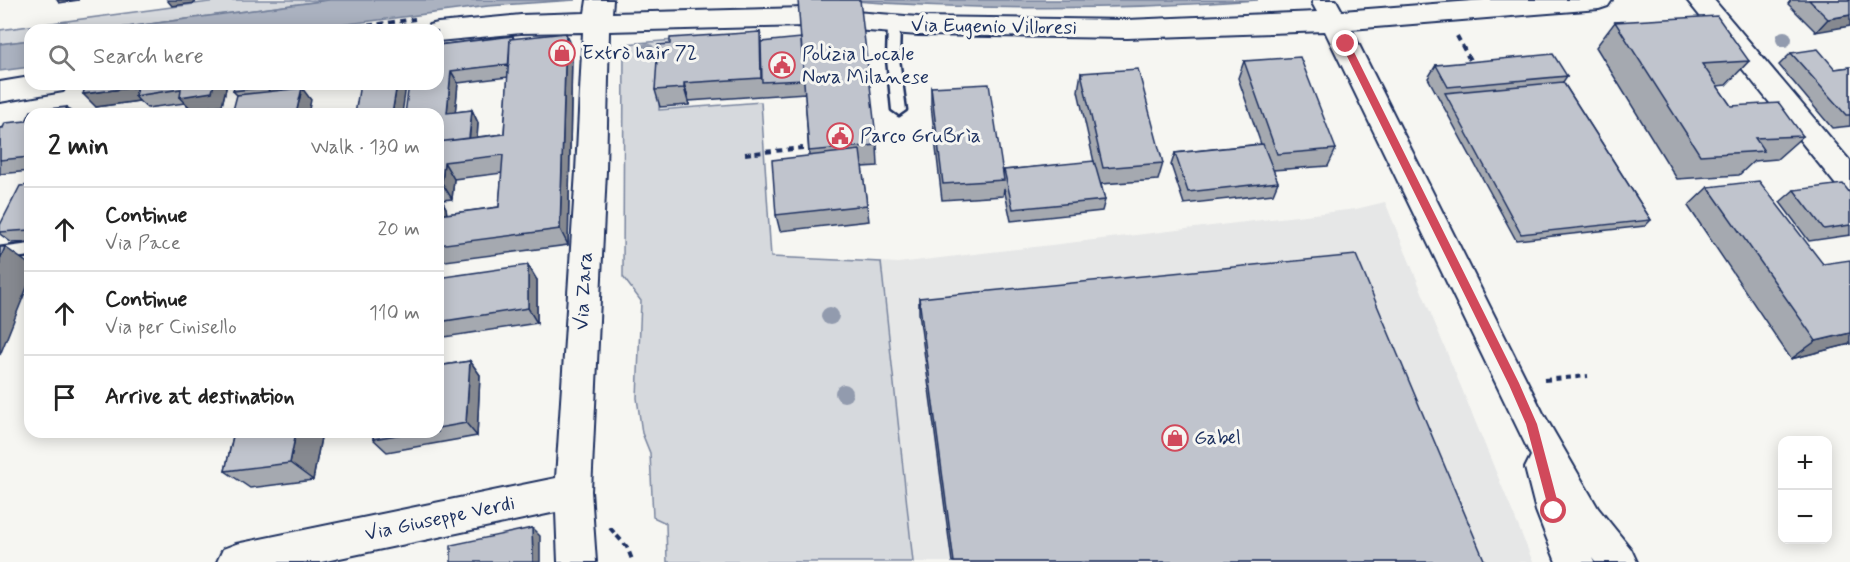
<!DOCTYPE html>
<html lang="en">
<head>
<meta charset="utf-8">
<style>
	:root { --surface:#fff; --page:#f2f2f2; --text:#222; --muted:#767676; --line:#e0e0e0 }
	body { margin:0; font-family:Mynerve,sans-serif; background:var(--page); color:var(--text) }
	.controls { position:absolute; right:18px; bottom:18px; display:grid; overflow:hidden; border-radius:12px; box-shadow:0 3px 15px #0003 }
	.controls button { width:54px; height:54px; display:grid; place-items:center; padding:0; border:0; border-bottom:2px solid var(--line); background:var(--surface); color:var(--text); font:30px sans-serif }
	.stop { position:absolute; width:18px; height:18px; margin:-14px; border:4px solid #d1495b; border-radius:50%; background:#fff }
	.stop.end { background:#d1495b; border-color:#fff; box-shadow:0 2px 6px #0008 }
	.list { margin:0; padding:0; list-style:none }
	h2 { display:flex; justify-content:space-between; align-items:center; height:78px; margin:0; padding:0 24px; font-size:26px }
	h2 small { font-size:20px; font-weight:400; color:var(--muted) }
	.list li { display:grid; grid-template-columns:39px 1fr auto; gap:18px; align-items:center; box-sizing:border-box; height:84px; padding:0 24px; border-top:2px solid var(--line) }
	.list b { display:block; font-size:22px; white-space:nowrap }
	.list p { margin:0; font-size:20px; white-space:nowrap; color:var(--muted) }
	.list em { font-size:20px; font-style:normal; color:var(--muted) }
	.icon { flex:none; width:33px; height:33px; fill:none; stroke:currentColor; stroke-width:2; stroke-linecap:round; stroke-linejoin:round }
	.map { position:relative; flex:none; width:1850px; height:562px; overflow:hidden }
	.search { position:absolute; background:var(--surface); box-shadow:0 3px 15px #0003; left:24px; top:24px; width:420px; height:66px; display:flex; align-items:center; gap:15px; box-sizing:border-box; padding:0 21px; border-radius:18px; color:var(--muted); font-size:22px }
	.panel { position:absolute; background:var(--surface); box-shadow:0 3px 15px #0003; left:24px; top:108px; width:420px; height:330px; border-radius:18px }
	.map>svg:first-child { display:block }
</style>
</head>
<body>
<div class="map">
<svg width="1850" height="562" viewBox="0 0 1850 562">
	<rect width="100%" height="100%" fill="#f6f6f2"/>
	<filter id="ink" filterUnits="userSpaceOnUse"><feTurbulence type="fractalNoise" baseFrequency=".0167" numOctaves="2"/><feDisplacementMap in="SourceGraphic" scale="12" xChannelSelector="R" yChannelSelector="G"/><feConvolveMatrix kernelMatrix="1 2 1 2 8 2 1 2 1" color-interpolation-filters="sRGB"/></filter>
	<g filter="url(#ink)">
		<path fill="#e6e7e7" d="M1385 202 1533 562H913L881 262 898 263 1356 209Z"/>
		<path fill="#d6d9dd" stroke="#78849e" stroke-width="1.5" d="M224 0H329L105 30H30V40L0 44V30Z
			M702 38 661 56 659 110 761 102 771 257 881 262 913 562H667L666 523 653 517 650 453 642 433 637 398 641 301 623 277 624 44Z"/>
		<path fill="#abb2c0" stroke="#717e99" stroke-width="1.5" d="M329 0H575L488 6 301 30H105Z
			M840 0H1258C1118 10 980 11 840 0Z
			M30 40V67L0 71V44Z"/>
		<g fill="none" stroke-linecap="round" stroke-linejoin="round">
			<g stroke="#1b2f5e" stroke-width="5">
				<path id="lane" d="M894 21 900 25 899 59 906 110 899 115 892 110 887 59 888 25Z
					M30 244V256L0 260V248Z"/>
			</g>
			<g stroke="#1b2f5e" stroke-width="4">
				<path id="street" d="M587 0H613L612 13 805 8 918 17 1127 20 1317 12 1312 3 1314 0H1336L1342 11 1485 0H1612L1608 6 1599 9 1351 29 1543 413 1598 508 1631 549 1637 562H1595L1592 558 1594 562H1556L1536 511 1525 468 1531 456 1325 31 1127 38 918 35 805 26 609 31 606 171 591 491 596 562H558L556 512 321 562H217L223 549 236 544 556 478 576 171 583 32 521 33 438 41V30H426L429 25 438 23 521 15 585 13Z
					M1687 0H1714L1850 161V194L1840 190Z
					M30 77V84H67L63 91 0 102V82Z"/>
			</g>
			<path stroke="#1b2f5e" stroke-width="4" stroke-dasharray="6 4.5" stroke-linecap="butt" d="M337 30 415 19
				M1457 36 1472 64
				M745 154 803 148
				M1544 380 1588 376
				M610 528 627 547 633 562"/>
			<use href="#lane" fill="#f6f6f2" fill-rule="evenodd"/>
			<use href="#street" fill="#f6f6f2" fill-rule="evenodd"/>
		</g>
		<g fill="#929bae">
			<circle cx="1784" cy="39" r="8"/>
			<circle cx="647" cy="51" r="8"/>
			<circle cx="830" cy="316" r="9"/>
			<circle cx="844" cy="393" r="9"/>
		</g>
		<path fill="#a5a9b0" stroke="#1b2f5e" stroke-width="1.5" fill-rule="evenodd" d="M1791 0H1850L1816 32 1788 4Z
			M1615 22 1749 61 1726 85 1717 86 1731 106 1803 136 1777 159 1754 161 1739 175 1677 179 1596 47Z
			M760 32 762 41 877 145 878 166 862 167 869 221 780 231 776 215 809 156 805 93 689 101V105L660 107 655 90 670 44Z
			M513 36 514 39 572 51 568 245 438 262V45ZM508 77 504 134 477 137 478 123 472 110 455 112 458 83ZM502 173 499 207 447 214 446 208 442 200 452 199 454 179Z
			M1791 53 1835 69 1850 67V126L1832 128 1779 65Z
			M1244 61 1336 149 1328 166 1273 170 1278 182 1273 194 1184 204 1171 165 1175 153 1261 144 1238 78Z
			M1436 65 1567 76 1563 82 1651 220 1645 226 1516 240 1428 78Z
			M1081 73 1163 163 1158 180 1101 184 1105 200 1102 211 1011 221 1004 188 1003 196 942 200 931 105V87L1003 173 1004 170 1094 162 1078 91Z
			M86 84H227L222 105 191 109 185 103 147 108 139 101 96 107Z
			M235 84H307L283 87 282 90 311 100 237 95 233 91Z
			M30 114V171L0 174V128L26 121Z
			M30 185V242L12 243 0 234V225Z
			M1708 187 1823 264 1850 344 1791 359 1688 206Z
			M1794 190 1850 193V235L1809 241 1780 202Z
			M438 278 537 280V323L438 338Z
			M919 298 1485 562H952L919 313Z
			M470 361 480 375 477 436 387 452 373 439 374 432H438V366Z
			M234 432H322L313 480 250 488 225 471Z"/>
		<path fill="#868990" stroke="#1b2f5e" stroke-width="1.5" d="M57 0H79L59 3Z
			M167 0H196L195 3 172 6Z
			M1850 15V26L1816 32 1828 19Z
			M566 33 572 51 568 245 560 229Z
			M451 71 458 83 454 126 447 113Z
			M684 83 689 101V105L684 88Z
			M214 84H227L222 105 191 109 180 97Z
			M266 84H281L283 87 279 104 266 87Z
			M397 84H405L406 86 402 114H392Z
			M137 87 135 96 139 101 96 107 83 94Z
			M302 88 311 100 308 114H296Z
			M67 107 74 114H64Z
			M472 110 478 123 476 155 469 143Z
			M444 162 454 179 452 199 442 183Z
			M439 196 446 208 448 231 441 220Z
			M5 247 30 265V280L0 355V259Z
			M528 265 537 280V323L528 308Z
			M1850 333V344L1791 359 1816 341Z
			M470 361 480 375 477 436 466 423Z
			M296 432H322L313 480 290 463Z
			M532 528 540 536V562H533Z"/>
		<path fill="#c0c4cd" stroke="#1b2f5e" stroke-width="1.5" d="M798 0H860L877 145 809 151Z
			M1809 0H1850V15L1828 19Z
			M1717 16 1749 61 1702 64 1731 106 1779 103 1803 136 1755 138 1764 151 1700 155 1615 22Z
			M760 32 761 78 684 83V88L655 90 658 45 670 44V38Z
			M566 33 560 229 438 245V215L499 207 503 155 444 162 442 183H438V142L504 134 510 39Z
			M513 36V39H510L509 64 451 71 447 113 472 110 469 138 438 142V114H405L409 84H438V45Z
			M801 38 804 80 762 82 761 42Z
			M1818 49 1835 69 1850 67V115H1846L1791 53Z
			M1553 54 1567 76 1448 87 1436 65Z
			M1300 57 1336 149 1277 154 1244 61Z
			M1138 69 1163 163 1103 168 1081 73Z
			M1563 82 1651 220 1521 234 1445 93Z
			M86 84H214L212 92 180 97 181 89 135 96 137 87 83 94Z
			M235 84H266V87L233 91Z
			M360 84H397L392 114H355Z
			M989 84 1004 180 943 184 931 87Z
			M302 88 296 114H232L237 95Z
			M67 107 64 114H30V157L0 160V128H3L5 123 26 121 31 111Z
			M130 112 129 114H111Z
			M1263 144 1278 182 1188 192 1175 153Z
			M860 150 867 205 776 215 772 160Z
			M1094 161 1105 200 1013 209 1004 170Z
			M1759 181 1823 264 1850 260V333L1816 341 1708 187Z
			M1843 184 1850 193V225L1824 229 1794 190Z
			M30 185V230L0 232V225L20 186Z
			M438 196 440 215H438Z
			M0 247H5L0 259Z
			M1356 255 1485 562H954L919 298Z
			M528 265V308L438 322V278Z
			M470 361 466 423 438 428V366Z
			M234 432H296L290 463 225 471Z
			M374 432H414L373 439Z
			M532 528 533 562H451V545Z"/>
	</g>
	<path fill="#d1495b" d="M1346 41 1350 44 1519 383 1537 424 1560 511 1558 515H1550L1549 511 1526 424 1509 385 1341 44Z"/>
	<defs>
		<g id="shop-ring" transform="scale(1.35)"><circle r="9.5" fill="#f6f6f2" stroke="#d1495b" stroke-width="1.5"/><path d="M-5-2.5h2.3a2.7 3.5 0 0 1 5.4 0H5L5.5 6h-11ZM-1.5-2.5h3a1.5 2.3 0 0 0-3 0Z" fill="#d1495b"/></g>
		<g id="civic-ring" transform="scale(1.35)"><circle r="9.5" fill="#f6f6f2" stroke="#d1495b" stroke-width="1.5"/><path d="M-.6-6.5H3V-4.5H.6V-3L4-1V1h2V6H-6V1h2V-1L-.6-3ZM-1.2 2.5V6h2.4V2.5Z" fill="#d1495b"/></g>
	</defs>
	<g fill-rule="evenodd">
		<use href="#shop-ring" x="562" y="53"/>
		<use href="#civic-ring" x="782" y="65"/>
		<use href="#civic-ring" x="840" y="136"/>
		<use href="#shop-ring" x="1175" y="438"/>
	</g>
	<g text-anchor="middle" dominant-baseline="central" stroke-width="6" stroke-linejoin="round" paint-order="stroke">
		<g font-size="20" fill="#1b2f5e" stroke="#f6f6f2">
			<text transform="translate(994 27) rotate(1)">Via Eugenio Villoresi</text>
			<text transform="translate(584 291) rotate(-87)">Via Zara</text>
			<text transform="translate(440 519) rotate(-12)">Via Giuseppe Verdi</text>
		</g>
		<g font-size="20" fill="#1b2f5e" stroke="#f6f6f2" text-anchor="start">
			<text x="582" y="53">Extrò hair 72</text>
			<text x="802" y="54">Polizia Locale<tspan x="802" dy="23">Nova Milanese</tspan></text>
			<text x="860" y="136">Parco GruBrìa</text>
			<text x="1194" y="438">Gabel</text>
		</g>
	</g>
</svg>
<div class="controls">
<button>+</button>
<button>−</button>
</div>
<div class="stop" style="left:1554px;top:511px"></div>
<div class="stop end" style="left:1346px;top:44px"></div>
<div class="search"><svg class="icon" aria-label="search" viewBox="0 0 24 24"><circle cx="10" cy="10" r="6"/><path d="M15 15l6 6"/></svg>Search here</div>
<section class="panel">
<h2>2 min<small>Walk · 130 m</small></h2>
<ul class="list">
<li><svg class="icon" aria-label="ahead" viewBox="0 0 24 24"><path d="M12 20V5M6 11l6-6 6 6"/></svg><div><b>Continue</b><p>Via Pace</p></div><em>20 m</em></li>
<li><svg class="icon" aria-label="ahead" viewBox="0 0 24 24"><path d="M12 20V5M6 11l6-6 6 6"/></svg><div><b>Continue</b><p>Via per Cinisello</p></div><em>110 m</em></li>
<li><svg class="icon" aria-label="arrive" viewBox="0 0 24 24"><path d="M6 21V4h12l-3 4 3 4H6"/></svg><div><b>Arrive at destination</b></div></li>
</ul>
</section>
</div>
</body>
</html>
